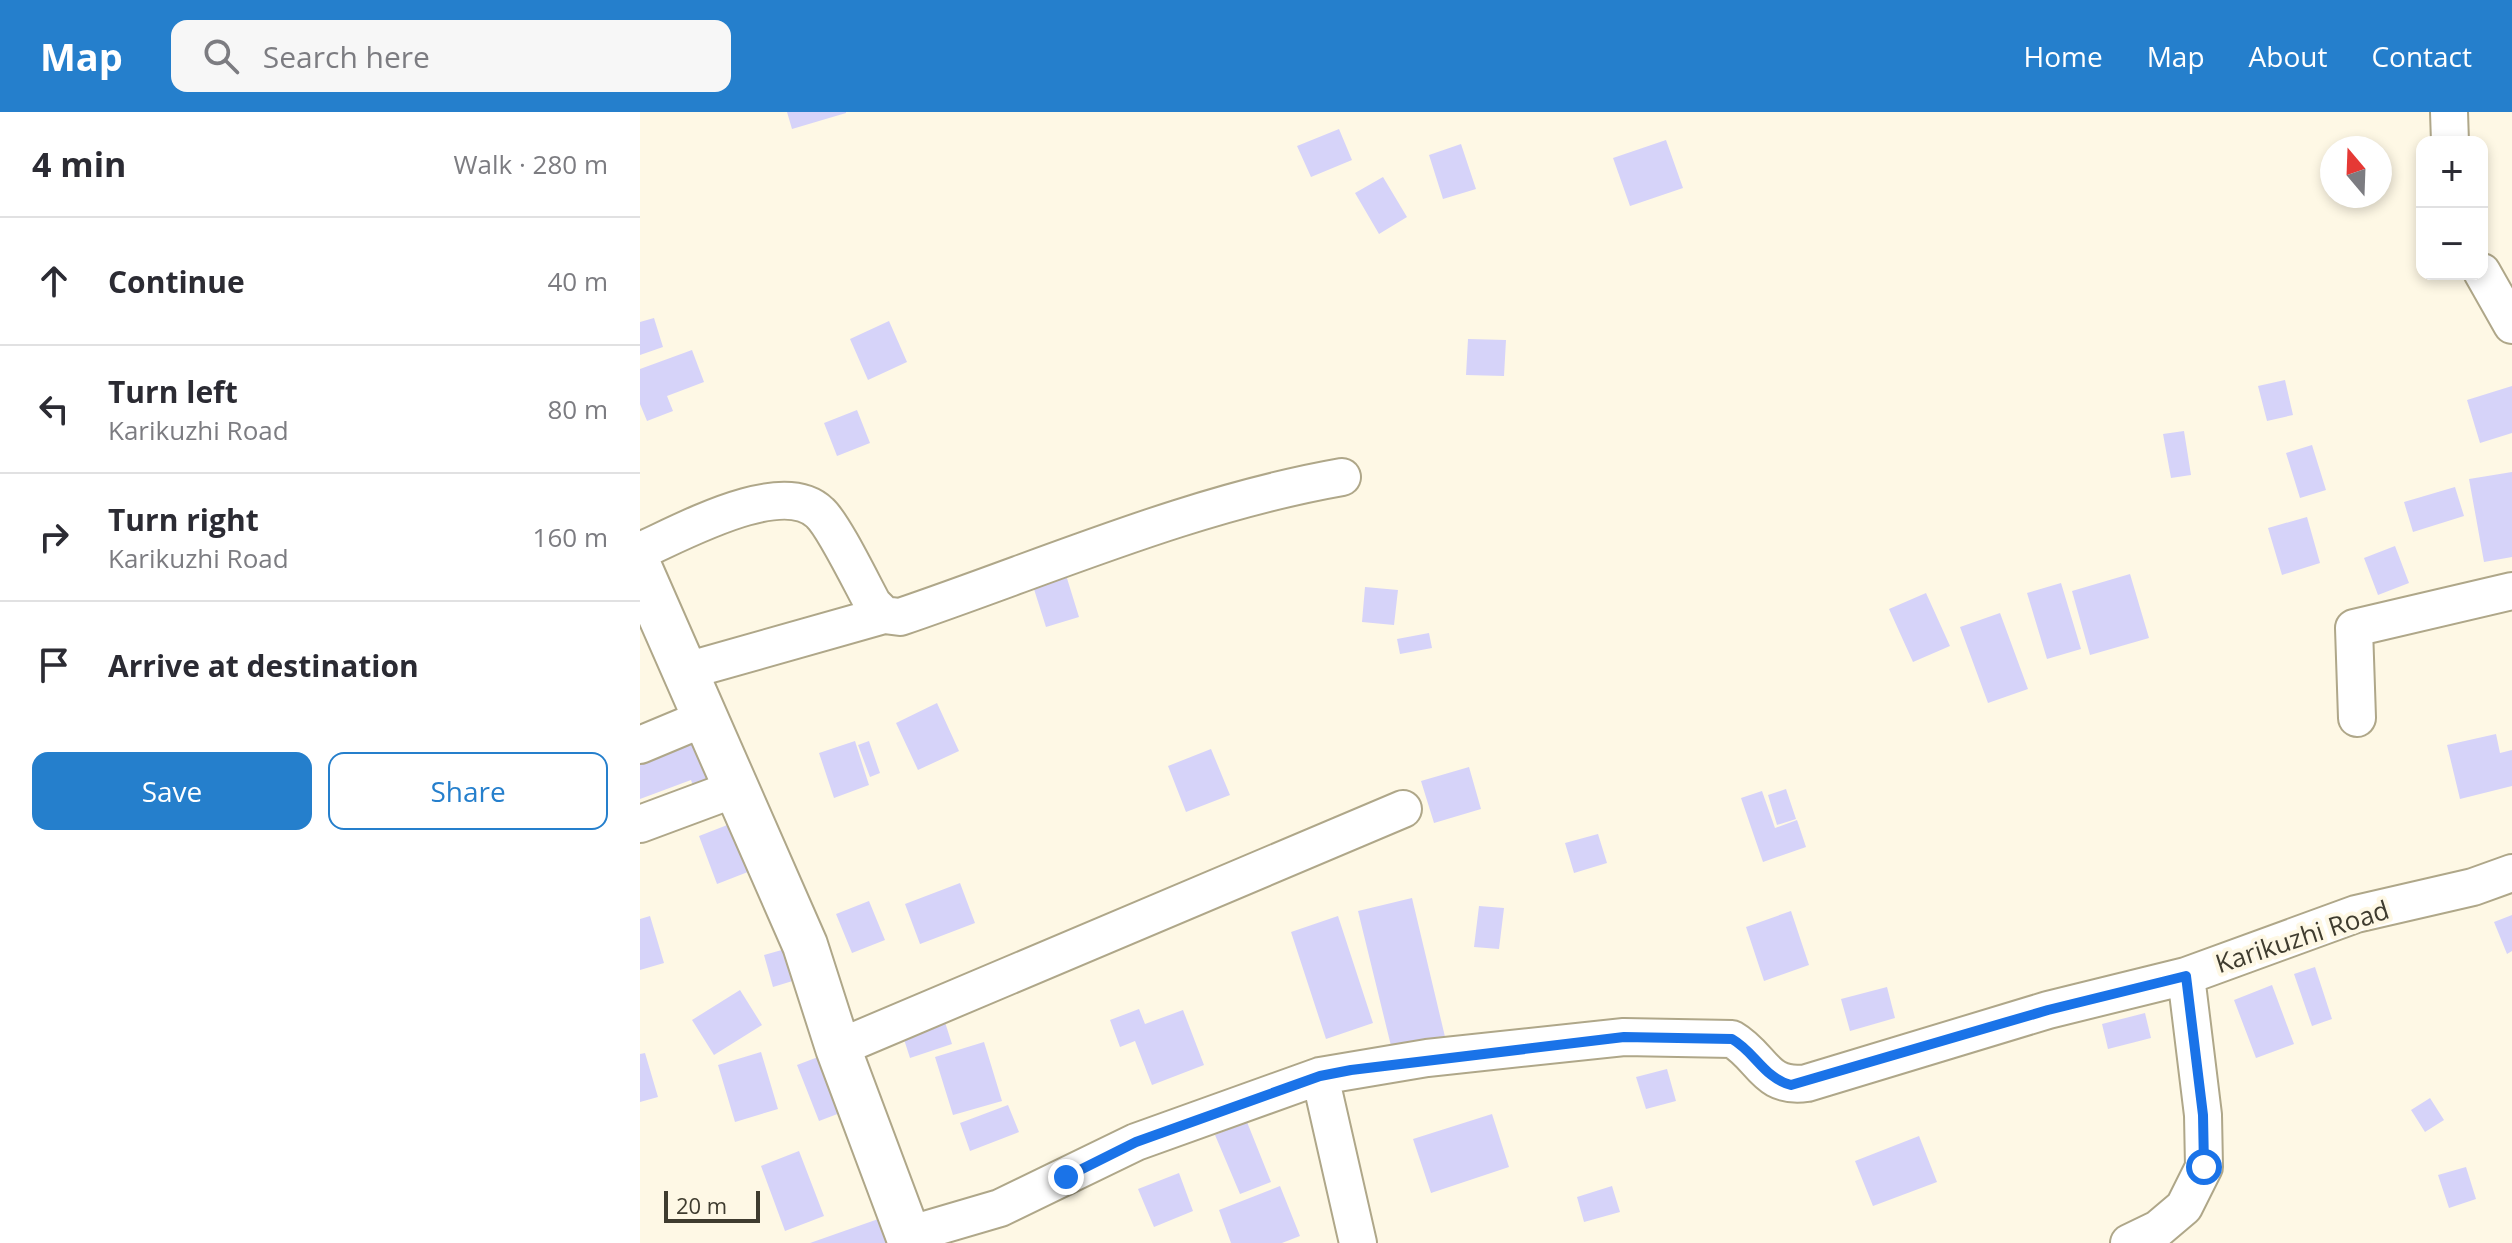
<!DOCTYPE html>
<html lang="en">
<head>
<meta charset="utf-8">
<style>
	:root { --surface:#fff; --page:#f7f7f7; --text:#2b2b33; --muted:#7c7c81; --line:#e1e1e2; --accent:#257fcc }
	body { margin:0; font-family:"Open Sans",sans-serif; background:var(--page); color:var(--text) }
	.controls { position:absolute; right:24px; top:24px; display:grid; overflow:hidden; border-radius:16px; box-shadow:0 4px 12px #0003 }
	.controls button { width:72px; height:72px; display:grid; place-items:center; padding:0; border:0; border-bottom:2px solid var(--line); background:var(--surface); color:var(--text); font:40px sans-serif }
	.compass { position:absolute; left:1680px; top:24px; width:72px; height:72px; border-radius:50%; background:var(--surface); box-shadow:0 4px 12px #0003; rotate:341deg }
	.scale { position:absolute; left:24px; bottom:20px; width:96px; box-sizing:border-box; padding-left:8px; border:4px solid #3f3c2f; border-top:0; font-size:22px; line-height:28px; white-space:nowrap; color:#3f3c2f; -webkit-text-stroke:6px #fef8e5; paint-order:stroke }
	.stop { position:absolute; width:24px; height:24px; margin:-18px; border:6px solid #1a73e8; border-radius:50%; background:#fff }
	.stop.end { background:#1a73e8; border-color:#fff; box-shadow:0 2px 8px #0008 }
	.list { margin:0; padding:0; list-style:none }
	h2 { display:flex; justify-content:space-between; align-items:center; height:104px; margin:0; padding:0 32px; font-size:34px }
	h2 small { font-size:26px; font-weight:400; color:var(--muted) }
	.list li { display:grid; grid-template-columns:52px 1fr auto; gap:24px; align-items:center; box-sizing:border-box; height:128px; padding:0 32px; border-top:2px solid var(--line) }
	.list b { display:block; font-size:30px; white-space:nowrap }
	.list p { margin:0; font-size:26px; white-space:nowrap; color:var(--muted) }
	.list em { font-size:26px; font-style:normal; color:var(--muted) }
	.actions { display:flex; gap:16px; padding:24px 32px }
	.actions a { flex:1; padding:18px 0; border:2px solid var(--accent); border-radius:16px; text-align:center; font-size:28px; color:var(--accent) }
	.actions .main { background:var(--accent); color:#fff }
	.icon { flex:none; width:44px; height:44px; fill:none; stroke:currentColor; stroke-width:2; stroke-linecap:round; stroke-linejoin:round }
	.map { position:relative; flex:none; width:1872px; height:1131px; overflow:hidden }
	header { display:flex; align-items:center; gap:48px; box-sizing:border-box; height:112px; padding:0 40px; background:var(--accent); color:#fff }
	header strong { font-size:38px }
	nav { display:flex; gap:44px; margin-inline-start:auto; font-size:28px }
	.search { width:560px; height:72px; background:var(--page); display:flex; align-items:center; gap:20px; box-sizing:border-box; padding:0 28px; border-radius:16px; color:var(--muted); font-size:30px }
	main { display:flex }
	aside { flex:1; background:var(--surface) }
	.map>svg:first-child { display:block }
</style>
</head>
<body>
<header>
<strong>Map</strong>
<div class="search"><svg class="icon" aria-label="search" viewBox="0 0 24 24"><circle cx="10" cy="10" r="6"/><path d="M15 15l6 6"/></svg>Search here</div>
<nav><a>Home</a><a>Map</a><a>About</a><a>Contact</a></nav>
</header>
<main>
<aside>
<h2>4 min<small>Walk · 280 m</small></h2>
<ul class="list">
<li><svg class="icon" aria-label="ahead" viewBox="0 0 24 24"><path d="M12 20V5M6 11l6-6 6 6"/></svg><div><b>Continue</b></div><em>40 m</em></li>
<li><svg class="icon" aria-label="left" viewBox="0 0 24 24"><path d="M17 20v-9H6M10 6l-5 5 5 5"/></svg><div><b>Turn left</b><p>Karikuzhi Road</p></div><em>80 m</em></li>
<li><svg class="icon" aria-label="right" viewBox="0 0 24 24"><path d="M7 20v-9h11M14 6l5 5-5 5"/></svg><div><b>Turn right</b><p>Karikuzhi Road</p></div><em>160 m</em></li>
<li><svg class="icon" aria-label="arrive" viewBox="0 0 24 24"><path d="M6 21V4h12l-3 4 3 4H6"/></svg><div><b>Arrive at destination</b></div></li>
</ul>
<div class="actions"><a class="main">Save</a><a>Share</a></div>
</aside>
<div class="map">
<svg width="1872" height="1131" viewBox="0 0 1872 1131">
	<rect width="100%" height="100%" fill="#fef8e5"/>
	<path fill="#d6d3f9" d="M147 0H206V1L152 17Z
		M699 17 712 48 671 65 657 34Z
		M1026 28 1043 76 990 94 973 46Z
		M821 32 836 77 803 87 789 43Z
		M743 65 767 105 739 122 715 81Z
		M14 206 23 235 0 243V210Z
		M249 209 267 250 228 268 210 227Z
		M828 227 866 228 864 264 826 263Z
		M52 238 64 270 27 284 33 299 7 309 0 292V257Z
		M1645 268 1653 303 1627 309 1618 274Z
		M1872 274V321L1840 331 1827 288Z
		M217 298 230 331 197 344 184 311Z
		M1544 319 1551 363 1531 366 1523 322Z
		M1672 333 1686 378 1660 386 1646 341Z
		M1872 360V445L1844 450 1829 367Z
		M1815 375 1824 404 1773 420 1764 390Z
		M1667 405 1680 451 1642 463 1628 416Z
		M1755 434 1769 471 1738 483 1724 446Z
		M1490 462 1509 526 1450 543 1432 479Z
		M426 463 439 505 406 515 393 474Z
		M1421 471 1441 537 1407 547 1387 481Z
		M725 475 758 478 754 513 722 510Z
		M1286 481 1310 534 1273 550 1249 497Z
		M1360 501 1388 577 1348 591 1320 515Z
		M789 521 792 536 760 542 757 527Z
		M297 591 319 639 278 658 256 611Z
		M66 617 87 674 57 685 51 668 0 687V641Z
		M1856 622 1860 641 1872 638V674L1820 687 1807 633Z
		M215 629 229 673 194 686 179 641Z
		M229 629 240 661 230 665 218 633Z
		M571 637 590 683 546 700 528 654Z
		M829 655 841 697 794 711 781 669Z
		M1146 677 1156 707 1137 713 1128 683Z
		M1122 679 1135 716 1157 708 1166 735 1123 750 1101 686Z
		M95 710 113 758 77 772 59 724Z
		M958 722 967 751 934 761 925 731Z
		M320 771 335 811 280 832 265 792Z
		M772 786 806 929 753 942 718 799Z
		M229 789 245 828 212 841 196 802Z
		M839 794 864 796 859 837 834 835Z
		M1151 799 1169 853 1124 869 1106 815Z
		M1872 803V839L1867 842 1854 810Z
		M10 804 24 851 0 858V807Z
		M698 804 733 911 686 927 651 820Z
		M163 832 172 863 133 875 124 843Z
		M1675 855 1692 907 1672 914 1654 862Z
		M1632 873 1654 932 1616 946 1594 888Z
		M1247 875 1255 906 1210 919 1201 887Z
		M100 878 122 913 74 943 52 908Z
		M499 897 505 912 543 898 564 953 512 973 495 929 480 935 470 908Z
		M1505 901 1511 926 1468 937 1462 912Z
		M303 904 312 932 270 946 261 918Z
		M344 930 362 989 313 1003 295 945Z
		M121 940 138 997 95 1010 78 953Z
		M5 941 18 985 0 990V942Z
		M186 942 208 998 179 1009 157 953Z
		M1027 957 1036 989 1006 997 996 965Z
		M1790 986 1804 1008 1785 1020 1771 998Z
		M368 993 379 1020 330 1039 320 1011Z
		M852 1002 869 1055 791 1081 773 1027Z
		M607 1010 631 1070 600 1082 575 1023Z
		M1279 1024 1297 1070 1233 1094 1215 1049Z
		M159 1039 184 1104 145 1119 121 1054Z
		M1826 1055 1836 1087 1809 1096 1798 1063Z
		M539 1061 553 1099 514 1115 498 1077Z
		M640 1074 660 1124 642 1131H591L579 1098Z
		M972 1074 980 1100 944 1110 937 1085Z
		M244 1105 253 1131H170Z"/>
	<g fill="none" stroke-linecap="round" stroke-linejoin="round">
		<g stroke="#afa789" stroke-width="40">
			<path id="street" d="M1809 0 1810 30
				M1842 160 1872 213
				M0 439C41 421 142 364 180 401 194 414 222 472 233 492L244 503 260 505C407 455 549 392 702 365
				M46 559 244 503
				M1717 606 1714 516 1872 479
				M0 633 67 605
				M0 712 97 676
				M198 936 763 697
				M680 964 718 1131
				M268 1123 360 1096 496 1030 680 964 787 946 984 925 1092 927C1123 945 1124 977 1167 971L1408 898 1546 864 1716 802 1833 775 1872 761
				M1489 1131 1518 1117 1544 1095 1564 1055 1563 1003 1546 864"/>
		</g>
		<g stroke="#afa789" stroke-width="48">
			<path id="secondary" d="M0 457 165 833 198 936 271 1131"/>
		</g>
		<use href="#street" stroke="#fff" stroke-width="36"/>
		<use href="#secondary" stroke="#fff" stroke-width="44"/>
	</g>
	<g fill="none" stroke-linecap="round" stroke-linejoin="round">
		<path stroke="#1a73e8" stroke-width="10" d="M426 1065 496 1030 680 964 711 958 984 925 1092 927C1115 940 1124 966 1151 973L1408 898 1546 864 1563 1003 1564 1055"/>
	</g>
	<g text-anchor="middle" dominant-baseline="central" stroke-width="8" stroke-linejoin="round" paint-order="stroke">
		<g font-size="26" fill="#3f3c2f" stroke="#fef8e5">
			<text transform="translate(1662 824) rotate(-18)">Karikuzhi Road</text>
		</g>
	</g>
</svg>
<div class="controls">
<button>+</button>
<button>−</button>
</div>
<svg class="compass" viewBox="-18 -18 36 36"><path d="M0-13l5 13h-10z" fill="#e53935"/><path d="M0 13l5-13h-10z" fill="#7c7c81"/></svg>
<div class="scale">20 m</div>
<div class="stop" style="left:1564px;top:1055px"></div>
<div class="stop end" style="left:426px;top:1065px"></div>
</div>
</main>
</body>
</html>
